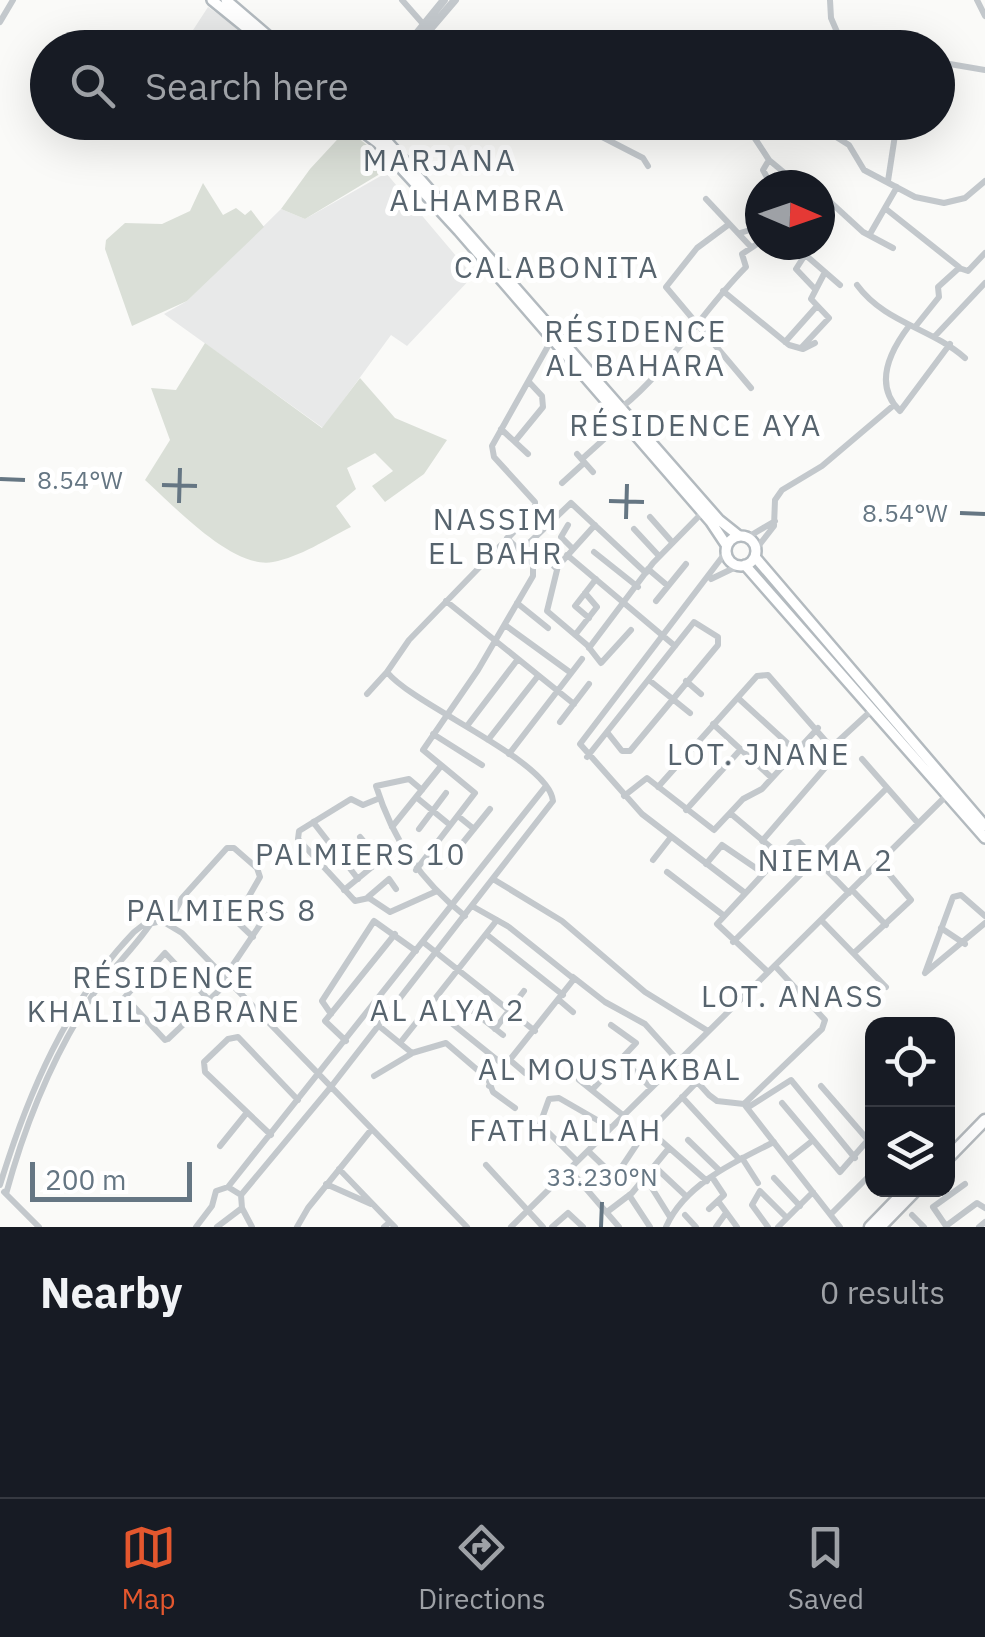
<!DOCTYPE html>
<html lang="en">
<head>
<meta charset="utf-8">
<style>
	:root { --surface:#171b24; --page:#20242c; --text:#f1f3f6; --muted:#9ea1a6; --line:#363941; --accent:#e4572e }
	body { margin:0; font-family:"IBM Plex Sans",sans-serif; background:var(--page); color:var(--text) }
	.controls { position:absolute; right:30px; bottom:30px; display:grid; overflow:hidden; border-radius:20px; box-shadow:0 10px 40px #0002 }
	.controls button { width:90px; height:90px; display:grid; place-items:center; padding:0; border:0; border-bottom:2px solid var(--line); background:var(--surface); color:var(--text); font:50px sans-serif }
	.compass { position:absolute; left:745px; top:170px; width:90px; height:90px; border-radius:50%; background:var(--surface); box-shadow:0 10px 40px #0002; rotate:92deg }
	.scale { position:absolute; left:30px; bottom:25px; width:162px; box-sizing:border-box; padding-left:10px; border:5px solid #657683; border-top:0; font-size:28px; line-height:35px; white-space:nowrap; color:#657683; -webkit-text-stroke:8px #fff; paint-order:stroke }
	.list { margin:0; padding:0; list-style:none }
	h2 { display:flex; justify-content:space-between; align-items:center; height:130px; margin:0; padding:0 40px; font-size:42px }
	h2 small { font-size:32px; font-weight:400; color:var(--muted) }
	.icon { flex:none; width:55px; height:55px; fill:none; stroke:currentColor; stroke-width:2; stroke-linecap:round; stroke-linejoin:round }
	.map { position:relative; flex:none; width:985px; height:1227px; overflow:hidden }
	.search { position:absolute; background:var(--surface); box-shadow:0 10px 40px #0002; left:30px; right:30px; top:30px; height:110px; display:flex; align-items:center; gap:25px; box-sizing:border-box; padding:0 35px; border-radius:55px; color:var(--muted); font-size:38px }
	.sheet { height:270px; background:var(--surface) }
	nav { display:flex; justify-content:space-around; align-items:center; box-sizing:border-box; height:140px; border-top:2px solid var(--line); background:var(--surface); font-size:28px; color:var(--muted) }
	nav a { display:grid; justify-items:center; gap:5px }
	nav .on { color:var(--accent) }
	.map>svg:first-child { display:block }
</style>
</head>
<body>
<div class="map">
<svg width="985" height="1227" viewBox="0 0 985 1227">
	<rect width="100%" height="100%" fill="#fafaf8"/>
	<path fill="#e8e9e9" d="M208 7 244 32 236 47H182Z
		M386 173 473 276 407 346 391 335 323 428 164 314 187 301 281 209 305 219Z"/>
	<path fill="#dadfd7" d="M347 129 393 166 305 219 281 209 310 169Z
		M203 183 223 215 236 208 245 215 251 210 264 227 187 301 132 326 105 249 106 240 125 223 162 224 190 211Z
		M205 343 322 428 360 378 395 418 447 440 424 474 385 502 372 486 393 471 375 453 347 468 356 489 336 506 351 527C327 539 300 557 273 562 233 570 173 505 145 480L170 440 151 388 176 390Z"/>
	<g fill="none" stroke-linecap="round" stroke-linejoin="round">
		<g stroke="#b3babf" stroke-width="14">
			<path id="secondary" d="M212 0 271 48
				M226 0 282 48
				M370 122 719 520 739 536
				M354 125 378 143 459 231 711 522 727 546
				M726 551a15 15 0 1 1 30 0a15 15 0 1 1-30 0Z
				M755 557 985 826
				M745 565 985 838"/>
		</g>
		<g stroke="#b5babe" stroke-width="15">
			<path id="primary" d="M948 1158 985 1120
				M870 1227 906 1190
				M880 1227 916 1190"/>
		</g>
		<path stroke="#c3c8cc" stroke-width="6" d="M402 0 424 25
			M830 0 831 18 844 48
			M977 0 985 16
			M0 22 13 0
			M630 48 638 44 651 48
			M938 62 985 70
			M573 122 643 158 648 166
			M737 122 751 134 776 122
			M812 122 849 145 864 170 915 197 944 203 965 198 985 181
			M752 134 769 160 799 185
			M769 160 763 170 771 185
			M888 181 897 122
			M706 199 751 247
			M820 199H827L863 232 893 248
			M886 209 959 267
			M728 225 697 248 666 287 751 388
			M740 233 760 227
			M870 234 897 187
			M794 245 840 285
			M805 255 796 269 814 288
			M857 285C885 323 931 328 965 358
			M723 291 789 345 803 349 815 343
			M909 326C890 351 873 385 900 411L950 344
			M915 327 939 297 938 287 959 268 968 271 985 253
			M936 335 985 283
			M785 342 817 306
			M801 348 829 318 811 299 825 272
			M621 408C670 369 700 313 746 267L742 254 760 242
			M501 429 528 454
			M516 440 543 407 542 396 529 382
			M577 454 593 472
			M582 459 623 422
			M562 483 584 463
			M650 517 672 542
			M568 525 561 537 573 549
			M595 525 558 566 547 611 587 645 601 663 631 630
			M634 529 659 556
			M748 537 775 521
			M756 549 774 526 775 500 782 490 822 466 894 405
			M594 552 638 587
			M726 552 580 744 642 814 745 893
			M567 555 675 646
			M557 569 529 543 571 503 646 573
			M648 569 668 586
			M711 579 738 566
			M446 601 574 704
			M656 601 686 564
			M517 603 548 628
			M589 618 575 606 596 579
			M505 625 571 673
			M575 635 597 607 585 593
			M589 648 653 563 703 512
			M649 680 690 713
			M686 681 701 694
			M367 694 387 672
			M738 698 796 751
			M560 722 589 684
			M713 724 772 778
			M467 726 518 659
			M433 734 482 765
			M488 740 538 676
			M834 745 873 709
			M509 754 582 659
			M587 757 694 622 718 637V645L630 751H622L607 732
			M862 759 918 823
			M658 787 757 676 768 675 837 754 762 841
			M422 790 409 779 376 786C393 840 421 881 465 916
			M624 796 647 778 714 830 743 799 762 789 818 728
			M416 797 450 825
			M380 798 363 805 351 799 299 831 298 839 355 901 369 898 390 912 437 891
			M686 810 741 749
			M730 813 780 855
			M458 816 474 829
			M313 822 334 849
			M392 827 441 766
			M419 829 446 793
			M360 837 380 861
			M653 860 671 837
			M345 862 358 879
			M706 864 722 845 763 873
			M444 866 490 809
			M416 870 475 793 423 750 478 670 533 576V564L507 538
			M667 872 723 915
			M493 879 562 921 645 992 708 1031
			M344 890 400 844
			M852 890 886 925
			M368 897 389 879 396 889
			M472 906 509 927 574 979 489 1086
			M199 911 214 900 253 937
			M821 920 886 987
			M169 923 182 898 227 848H234L257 868 260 877 248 898 264 908 266 916 224 978
			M941 928 965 944
			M486 934 563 995
			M423 942 535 1031
			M733 942 887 788
			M854 953 911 900 879 862
			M768 972 717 924 792 843 799 842 849 893
			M925 973 953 897 961 895 985 916
			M925 973 985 923
			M573 977 605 1002 645 1024 709 1095 717 1101 744 1104 822 1029 825 1020 775 966
			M209 1000 165 953 125 997 165 1040 168 1039 228 982
			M459 1000 503 1035
			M559 1000 573 1012
			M429 1005 506 1067
			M331 1014 322 1001 374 921 416 951
			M379 1026 412 1053 446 1043 488 1079 493 1092 515 1108
			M495 1029 524 991
			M346 1041 325 1021 395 934
			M400 1043 497 920
			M622 1059 651 1088
			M511 1061 525 1073
			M374 1076 411 1054
			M579 1080 624 1116
			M592 1090 636 1043 611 1025
			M682 1097 739 1159
			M782 1103 840 1172 868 1140 821 1086
			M744 1104 840 1227
			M747 1108 791 1080 855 1158
			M650 1131 707 1181
			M271 1135 205 1072 204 1062 228 1039 238 1037 298 1100
			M688 1140 720 1171
			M220 1146 245 1115
			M588 1151 611 1173 617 1174 637 1144 697 1082
			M742 1158 758 1183
			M788 1160 812 1141
			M577 1161 540 1124 549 1099 559 1098 611 1128
			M486 1165 543 1227
			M654 1166 687 1197
			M339 1169 390 1222
			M570 1170 619 1227
			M645 1177 670 1217
			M774 1178 800 1206
			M326 1184 371 1204
			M0 1185C28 1093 67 1002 134 932L143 925 162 921 182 933 467 1227
			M4 1192 39 1227
			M6 1194C25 1124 52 1057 92 996 110 970 134 949 151 923
			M241 1195 330 1088 553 801C549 760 414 706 387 672L409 640 535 510V502L494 457 492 446 552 339
			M629 1195 650 1227
			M718 1201 737 1227
			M242 1208 252 1227
			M709 1209 724 1195 712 1177
			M607 1212 632 1193 669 1148
			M831 1214 872 1173
			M685 1215 696 1227
			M912 1215 924 1227
			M946 1226 933 1207 965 1184
			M946 1226 977 1203 985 1208
			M196 1227 212 1206 216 1191 228 1187 546 786
			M217 1227 242 1208 241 1195 228 1187
			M297 1227 308 1208 371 1130
			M384 1227 390 1222 395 1227
			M511 1227 947 795
			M552 1227 568 1213 583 1227
			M666 1227C684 1185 734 1162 774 1142
			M716 1227 726 1213
			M768 1227 752 1205 760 1191 787 1218
			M778 1227 813 1192
			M979 1227 985 1222"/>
		<path stroke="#c3c8cc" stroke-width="8" d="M405 48 444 0
			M414 48 455 0"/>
		<use href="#secondary" stroke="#fff" stroke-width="9"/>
		<use href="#primary" stroke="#fff" stroke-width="10"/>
	</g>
	<path fill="none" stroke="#657683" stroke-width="4" d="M0 479 25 480M162 485 197 486M609 501 644 502M179 503 180 468M960 513 985 514M626 519 627 484M601 1227 602 1202"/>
	<g text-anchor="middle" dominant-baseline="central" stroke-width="10" stroke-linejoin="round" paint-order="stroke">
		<g font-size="30" letter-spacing="2.5" fill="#57646e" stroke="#fff">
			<text x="440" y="159">MARJANA</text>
			<text x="478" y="199">ALHAMBRA</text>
			<text x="557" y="266">CALABONITA</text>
			<text x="636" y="330">RÉSIDENCE<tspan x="636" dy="34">AL BAHARA</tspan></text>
			<text x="696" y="424">RÉSIDENCE AYA</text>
			<text x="496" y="518">NASSIM<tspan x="496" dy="34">EL BAHR</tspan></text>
			<text x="759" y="753">LOT. JNANE</text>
			<text x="361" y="853">PALMIERS 10</text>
			<text x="826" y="859">NIEMA 2</text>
			<text x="222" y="909">PALMIERS 8</text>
			<text x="164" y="976">RÉSIDENCE<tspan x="164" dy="34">KHALIL JABRANE</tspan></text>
			<text x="793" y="995">LOT. ANASS</text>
			<text x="448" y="1009">AL ALYA 2</text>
			<text x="610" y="1068">AL MOUSTAKBAL</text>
			<text x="566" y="1129">FATH ALLAH</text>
		</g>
	</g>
	<g font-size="25" text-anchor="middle" fill="#657683" stroke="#fff" stroke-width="10" stroke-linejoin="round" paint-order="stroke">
		<text x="80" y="489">8.54°W</text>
		<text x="905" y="522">8.54°W</text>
		<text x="602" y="1186">33.230°N</text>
	</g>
</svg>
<div class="controls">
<button><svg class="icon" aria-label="locate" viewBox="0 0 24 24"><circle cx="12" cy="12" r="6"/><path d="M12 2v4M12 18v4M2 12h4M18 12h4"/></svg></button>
<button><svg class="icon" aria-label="layers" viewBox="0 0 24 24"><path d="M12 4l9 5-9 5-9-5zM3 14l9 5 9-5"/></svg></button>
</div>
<svg class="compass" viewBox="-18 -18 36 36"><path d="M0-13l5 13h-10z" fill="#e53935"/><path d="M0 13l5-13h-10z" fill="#9ea1a6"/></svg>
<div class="scale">200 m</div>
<div class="search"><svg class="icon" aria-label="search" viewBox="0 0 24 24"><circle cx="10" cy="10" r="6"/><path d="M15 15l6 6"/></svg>Search here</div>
</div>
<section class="sheet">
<h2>Nearby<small>0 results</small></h2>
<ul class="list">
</ul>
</section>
<nav>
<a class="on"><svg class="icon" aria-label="map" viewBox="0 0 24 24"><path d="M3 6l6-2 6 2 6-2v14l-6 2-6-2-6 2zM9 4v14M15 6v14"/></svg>Map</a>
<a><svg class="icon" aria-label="directions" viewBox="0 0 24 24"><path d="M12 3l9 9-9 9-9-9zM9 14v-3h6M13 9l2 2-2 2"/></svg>Directions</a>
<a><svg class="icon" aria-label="saved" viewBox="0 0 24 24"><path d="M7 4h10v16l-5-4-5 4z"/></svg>Saved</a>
</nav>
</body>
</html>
